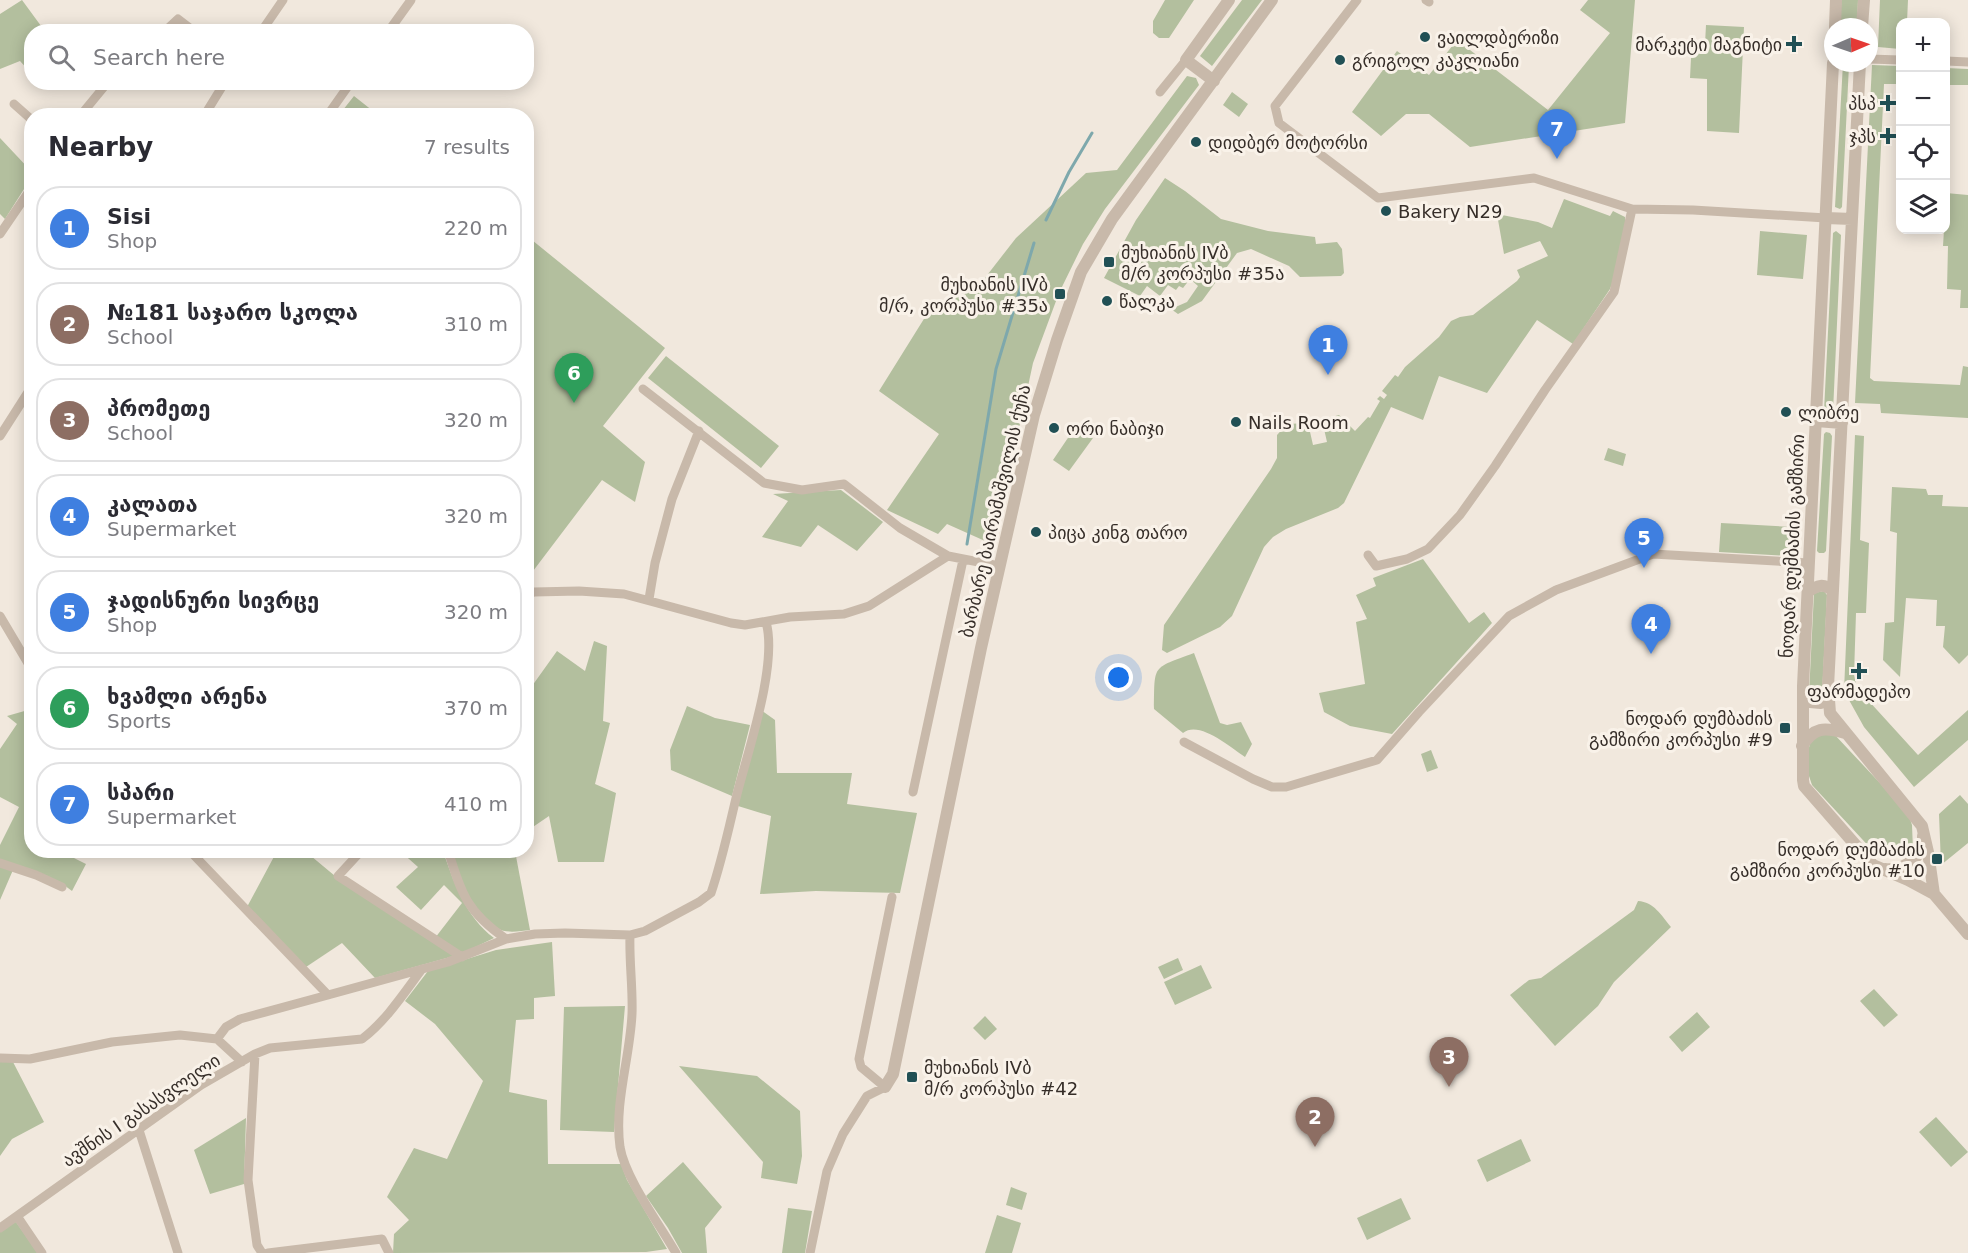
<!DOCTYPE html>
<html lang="en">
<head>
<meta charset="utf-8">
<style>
	:root { --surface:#fff; --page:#f2f2f3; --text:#2b2b33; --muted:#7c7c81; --line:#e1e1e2; --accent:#111827 }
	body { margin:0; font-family:"DejaVu Sans","Noto Sans Georgian",sans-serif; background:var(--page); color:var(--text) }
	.controls { position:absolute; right:18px; top:18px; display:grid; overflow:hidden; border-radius:12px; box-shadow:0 3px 15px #0003 }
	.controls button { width:54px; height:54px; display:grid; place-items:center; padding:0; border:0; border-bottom:2px solid var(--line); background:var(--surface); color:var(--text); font:30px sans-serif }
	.compass { position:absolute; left:1824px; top:18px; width:54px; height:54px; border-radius:50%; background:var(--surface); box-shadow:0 3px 15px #0003; rotate:88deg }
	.you { position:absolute; left:1119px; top:678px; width:21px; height:21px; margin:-15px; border:4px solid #fff; border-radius:50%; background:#1a73e8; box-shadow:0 0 0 9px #1a73e833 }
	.badge { display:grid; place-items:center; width:39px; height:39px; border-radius:50%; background:var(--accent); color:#fff; font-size:20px; font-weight:700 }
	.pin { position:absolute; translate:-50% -50px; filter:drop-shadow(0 2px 3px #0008) }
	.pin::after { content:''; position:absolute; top:32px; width:21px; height:18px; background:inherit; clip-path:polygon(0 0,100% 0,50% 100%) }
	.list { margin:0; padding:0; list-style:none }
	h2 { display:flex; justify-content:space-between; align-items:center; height:78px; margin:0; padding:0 24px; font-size:26px }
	h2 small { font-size:20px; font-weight:400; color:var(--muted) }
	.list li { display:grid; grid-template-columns:39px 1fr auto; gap:18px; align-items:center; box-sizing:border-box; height:84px; margin:0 12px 12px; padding:0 12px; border:2px solid var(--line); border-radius:24px }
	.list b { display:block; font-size:22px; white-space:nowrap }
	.list p { margin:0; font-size:20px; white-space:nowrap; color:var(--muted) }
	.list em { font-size:20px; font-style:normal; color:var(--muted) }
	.icon { flex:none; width:33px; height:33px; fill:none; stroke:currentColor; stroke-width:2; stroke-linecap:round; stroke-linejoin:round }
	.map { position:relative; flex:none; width:1968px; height:1253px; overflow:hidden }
	.search { position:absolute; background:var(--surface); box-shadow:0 3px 15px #0003; left:24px; top:24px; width:510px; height:66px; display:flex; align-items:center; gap:15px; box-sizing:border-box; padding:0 21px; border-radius:24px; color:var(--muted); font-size:22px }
	.panel { position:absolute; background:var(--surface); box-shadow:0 3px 15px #0003; left:24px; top:108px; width:510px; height:750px; border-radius:24px }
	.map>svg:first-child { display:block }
</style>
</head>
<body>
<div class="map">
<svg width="1968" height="1253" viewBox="0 0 1968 1253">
	<rect width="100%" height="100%" fill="#f1e8dd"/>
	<path fill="#b3bf9e" d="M22 0 44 30 56 26 60 31 32 32 31 73 20 61 0 69V14Z
		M1165 0H1194L1169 38H1159L1153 33V21Z
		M1242 0H1262L1212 66 1200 56Z
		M1588 0H1635L1625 123 1470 147 1429 114H1406L1381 136 1352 112 1397 51 1429 75 1457 40 1548 110 1610 33 1580 10Z
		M1841 0H1858L1857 27H1840Z
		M1880 0H1908L1907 22H1900V49L1878 47Z
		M1706 25 1744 27 1739 133 1707 131V79L1690 78 1691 58 1705 44Z
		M1843 63 1849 65 1842 207 1840 209 1835 207Z
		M1872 65 1900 66V84H1884L1870 378 1874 381 1960 385 1963 366 1968 367V418L1881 413 1880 404 1855 403Z
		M1946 68 1968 69V85H1946Z
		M1187 76 1196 78 1199 85 1105 209 1083 244 1059 293 1033 363 994 545 947 524 938 534 887 510 939 434 879 391 927 314 981 283 1016 238 1086 173 1117 170Z
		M1232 92 1248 104 1239 117 1223 105Z
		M354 96 378 115H339Z
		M0 138 31 171V178L5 219 0 214Z
		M1165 178 1185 191 1221 219 1268 231 1315 237 1316 244 1337 242 1342 249 1344 273 1341 276 1300 277 1289 266 1251 249 1237 253 1202 301 1178 314 1171 309 1187 302 1198 286 1190 279 1183 288 1179 286 1176 290 1168 285 1160 296 1147 286 1140 296 1104 278 1136 220Z
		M1946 193 1968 195V308H1960L1961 290 1947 289 1948 246H1943L1944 230H1946Z
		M1564 199 1610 216 1613 211 1625 217V224L1614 278 1610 289 1573 344 1537 320 1487 393 1439 376 1423 420 1391 407 1344 503 1338 508 1286 529 1273 537 1264 547 1232 616 1220 627 1167 653 1162 650 1164 625 1271 469 1277 458V435L1287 424 1308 423 1313 445 1327 442 1322 420 1339 415 1355 431 1368 417 1370 418 1380 401 1377 399 1380 396 1384 399 1387 395 1382 391 1395 375 1398 377 1405 367 1439 337 1451 321 1460 317 1473 315 1517 281 1520 277 1517 270 1548 256 1540 241 1504 254 1497 214 1538 222 1552 228Z
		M1760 231 1807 235 1803 279 1757 275Z
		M1836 231 1841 235 1833 412 1830 415 1827 414 1824 411 1833 233Z
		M527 236 665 348 603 426 645 462 635 502 602 480 527 579Z
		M666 356 779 446 761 468 648 378Z
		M1076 426 1093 438 1069 471 1053 460Z
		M1826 432 1830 433 1832 436 1826 551 1824 553H1819L1817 551 1824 434Z
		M1855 435 1864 436 1860 540 1869 543 1866 613H1856L1854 675 1857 688 1918 755 1968 710V740L1914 787 1864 727 1844 691Z
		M1608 448 1626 454 1623 466 1604 460Z
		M1892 487 1926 489 1928 495H1943L1942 506 1968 507V655L1959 664 1943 647 1945 626H1936L1937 600 1906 598 1900 677 1883 660 1885 623 1894 622 1897 533 1890 531Z
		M841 490 883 522 857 551 818 525 801 547 762 537 788 501 773 494Z
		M1721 523 1791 527 1789 556 1719 552Z
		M1423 559 1469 623 1484 612 1492 623 1392 734 1350 726 1324 712 1319 693 1365 684 1356 622 1367 619 1356 595 1376 586 1373 578Z
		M1824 591 1827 595 1822 695 1818 698 1811 697 1809 694 1814 593Z
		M594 641 607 646 603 721 610 723 595 784 616 793 604 862H558L549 816 527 831V693L557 651 585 671Z
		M1194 653 1220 723 1227 725 1241 722 1252 744 1245 757C1230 747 1199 720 1183 733L1154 709C1155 664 1151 669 1194 653Z
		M31 706 32 850 60 851 86 864 72 891 64 885 0 859V845L19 807 0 797V749L17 724 7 716 28 710Z
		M687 706 715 718 750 725 732 796 671 770 670 750Z
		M761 710 775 720 777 773H852L847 804 917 813 900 893 816 891 760 894 771 816 738 806Z
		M1818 733 1834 734 1908 813 1912 825 1913 850 1909 856 1900 858 1874 852 1812 785 1807 770V755L1811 740Z
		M1431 750 1438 768 1427 772 1421 754Z
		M1960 795 1968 804V843L1941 865 1939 814Z
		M277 851H305L347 886 454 956 375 978 342 943 306 967 247 907Z
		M400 851H443C454 883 466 917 494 938L463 953 435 938 462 903 444 885 421 910 396 887 418 867Z
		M457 851H515L530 930C520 931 506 934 497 928 471 912 463 883 453 856Z
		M0 865 13 870 0 900Z
		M1638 901C1654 902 1661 915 1671 927L1614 982 1598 1006 1555 1046 1510 995 1529 980 1541 978 1634 910Z
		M552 942 555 996 534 998V1019L516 1020 509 1092 547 1100 548 1164H621L627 1180 667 1249 646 1252 393 1253 394 1234 409 1220 387 1197 414 1148 447 1159 483 1081 435 1024 405 1001 428 971 496 950Z
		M1178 958 1183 970 1164 979 1158 967Z
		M1201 965 1212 988 1175 1005 1164 982Z
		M1874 989 1898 1015 1884 1027 1860 1001Z
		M625 1006 614 1132 560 1130 564 1007Z
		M1697 1012 1710 1027 1682 1052 1669 1037Z
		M985 1016 997 1029 985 1040 973 1028Z
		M0 1061 13 1062 44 1122 12 1139 0 1156Z
		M679 1066 757 1076 800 1111 802 1156 797 1184 761 1178 763 1162Z
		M1936 1117 1968 1152 1951 1167 1919 1132Z
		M246 1118 244 1184 210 1194 194 1150Z
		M1521 1139 1531 1161 1487 1182 1477 1160Z
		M683 1162 722 1207 705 1228 707 1253H682L668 1228 646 1196Z
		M1011 1187 1027 1193 1022 1210 1006 1205Z
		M1401 1198 1411 1219 1367 1240 1357 1218Z
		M788 1208 812 1211 805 1253H782Z
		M997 1215 1021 1223 1012 1253H985Z
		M16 1222 38 1253H0V1232L12 1223Z"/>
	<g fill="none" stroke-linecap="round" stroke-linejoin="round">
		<path stroke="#7ea8ac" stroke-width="3" d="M1046 220 1069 172 1092 133
			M967 544 996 369 1034 243"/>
		<path stroke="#c8b9aa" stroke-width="9" d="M1357 0 1275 106 1279 123 1378 198 1534 178 1632 209 1614 292 1545 390 1495 466 1460 515 1428 549 1407 559 1376 566 1368 555
			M1426 0 1429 2
			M164 32 178 19 195 32
			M261 32 283 0
			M388 32 411 0
			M1869 59 1900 60
			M1946 61 1968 62
			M1160 92 1186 60
			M14 104 32 120
			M80 116 108 82
			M204 116 225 82
			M327 116 351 82
			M1632 209 1693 210 1826 218
			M0 234 32 187
			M643 389 764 483 802 490 844 484 900 528 948 556 999 566
			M0 436 32 386
			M526 595 534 592 579 591 624 594 731 623 745 625 790 617 844 614 869 606 948 556
			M649 599 655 563 672 499 699 431
			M0 616 32 670
			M1184 742 1253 779 1272 787H1286L1377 760 1419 712 1509 616 1556 590 1653 554 1809 563
			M913 792 963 560
			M189 850 328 995 448 962 506 939 535 934 565 933 630 935 645 931 699 902 711 893C722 861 729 827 737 794 748 751 778 664 766 622
			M362 850 338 876 462 957
			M448 850C461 894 468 913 506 939
			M0 863 36 875 62 887
			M630 935C629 961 633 988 632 1014 630 1058 614 1103 620 1147 625 1178 660 1225 676 1253
			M217 1039 226 1027 240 1019 328 995
			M255 1054 248 1180 257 1245 262 1253
			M0 1058 30 1059 112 1042 180 1035 217 1039 242 1062
			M139 1130 178 1253
			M17 1216 42 1253
			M0 1228 201 1085 255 1054 270 1048 362 1039C386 1021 404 993 422 969
			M268 1253 382 1239 389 1253
			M810 1253 827 1171 843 1134 867 1096 885 1087 861 1067 859 1059 892 897"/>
		<path stroke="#c8b9aa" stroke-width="12" d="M1835 27 1836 0
			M1862 27 1864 0
			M1833 63 1803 686V780L1804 786 1873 865 1908 880 1934 894 1968 934
			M1860 63 1828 687 1830 713 1922 826 1928 852 1934 894
			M1214 81 1186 60 1229 0
			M1826 218 1852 219
			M1816 421 1842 423
			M1808 592C1817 585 1824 583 1833 591
			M1803 695 1810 702 1821 703 1829 696
			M1802 746C1814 727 1824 727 1845 733
			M1885 869C1904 871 1924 857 1923 836
			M885 1087 893 1074 981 648 1034 415 1057 340 1081 272 1112 219 1272 0"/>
	</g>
	<g fill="#215055" stroke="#f9f2e9" stroke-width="2">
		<circle cx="1425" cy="37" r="6"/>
		<path d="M1791 35h6v6h6v6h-6v6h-6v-6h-6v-6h6z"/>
		<circle cx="1340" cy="60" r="6"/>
		<path d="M1885 94h6v6h6v6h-6v6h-6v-6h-6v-6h6z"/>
		<path d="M1885 127h6v6h6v6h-6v6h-6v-6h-6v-6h6z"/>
		<circle cx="1196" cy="142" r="6"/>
		<circle cx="1386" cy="211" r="6"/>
		<rect x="1103" y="256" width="12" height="12" rx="3"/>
		<rect x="1054" y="288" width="12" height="12" rx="3"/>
		<circle cx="1107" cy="301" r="6"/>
		<circle cx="1786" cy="412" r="6"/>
		<circle cx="1236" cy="422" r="6"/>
		<circle cx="1054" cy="428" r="6"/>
		<circle cx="1036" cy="532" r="6"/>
		<path d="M1856 662h6v6h6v6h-6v6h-6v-6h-6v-6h6z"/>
		<rect x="1779" y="722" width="12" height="12" rx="3"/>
		<rect x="1931" y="853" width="12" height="12" rx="3"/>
		<rect x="906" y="1071" width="12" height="12" rx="3"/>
	</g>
	<g text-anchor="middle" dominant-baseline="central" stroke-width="6" stroke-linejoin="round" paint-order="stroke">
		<g font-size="18" fill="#362e29" stroke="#f9f2e9" text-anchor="start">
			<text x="1437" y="37">ვაილდბერიზი</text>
			<text x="1782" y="44" text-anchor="end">მარკეტი მაგნიტი</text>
			<text x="1352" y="60">გრიგოლ კაკლიანი</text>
			<text x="1876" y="103" text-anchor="end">პსპ</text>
			<text x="1876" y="136" text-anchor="end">ჯპს</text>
			<text x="1208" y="142">დიდბერ მოტორსი</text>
			<text x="1398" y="211">Bakery N29</text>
			<text x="1121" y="252">მუხიანის IVბ<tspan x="1121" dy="21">მ/რ კორპუსი #35ა</tspan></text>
			<text x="1048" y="284" text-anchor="end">მუხიანის IVბ<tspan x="1048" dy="21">მ/რ, კორპუსი #35ა</tspan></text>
			<text x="1119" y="301">წალკა</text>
			<text x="1798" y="412">ლიბრე</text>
			<text x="1248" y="422">Nails Room</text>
			<text x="1066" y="428">ორი ნაბიჯი</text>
			<text x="1048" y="532">პიცა კინგ თარო</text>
			<text x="1859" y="691" text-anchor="middle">ფარმადეპო</text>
			<text x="1773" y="718" text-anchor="end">ნოდარ დუმბაძის<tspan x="1773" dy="21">გამზირი კორპუსი #9</tspan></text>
			<text x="1925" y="849" text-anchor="end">ნოდარ დუმბაძის<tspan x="1925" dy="21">გამზირი კორპუსი #10</tspan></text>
			<text x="924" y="1067">მუხიანის IVბ<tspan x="924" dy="21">მ/რ კორპუსი #42</tspan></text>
		</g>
		<g font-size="18" fill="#362e29" stroke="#f9f2e9">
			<text transform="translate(995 511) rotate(-77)">ბარბარე ბაირამაშვილის ქუჩა</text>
			<text transform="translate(1792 546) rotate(-87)">ნოდარ დუმბაძის გამზირი</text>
			<text transform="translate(141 1110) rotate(-34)">ავშნის I გასასვლელი</text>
		</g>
	</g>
</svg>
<div class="controls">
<button>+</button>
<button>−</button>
<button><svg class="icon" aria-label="locate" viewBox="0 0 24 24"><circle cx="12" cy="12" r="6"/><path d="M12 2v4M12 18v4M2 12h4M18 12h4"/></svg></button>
<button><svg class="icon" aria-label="layers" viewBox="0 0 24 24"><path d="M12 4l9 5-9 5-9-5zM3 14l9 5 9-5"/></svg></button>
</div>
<svg class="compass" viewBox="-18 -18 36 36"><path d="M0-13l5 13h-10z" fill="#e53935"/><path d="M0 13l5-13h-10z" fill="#7c7c81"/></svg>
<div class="you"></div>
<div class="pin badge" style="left:1328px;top:375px;background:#3f7fe0">1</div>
<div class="pin badge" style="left:1315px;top:1147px;background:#8d6e63">2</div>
<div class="pin badge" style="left:1449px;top:1087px;background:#8d6e63">3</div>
<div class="pin badge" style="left:1651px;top:654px;background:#3f7fe0">4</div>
<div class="pin badge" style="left:1644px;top:568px;background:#3f7fe0">5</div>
<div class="pin badge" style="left:574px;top:403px;background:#2e9e5b">6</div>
<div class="pin badge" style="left:1557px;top:159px;background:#3f7fe0">7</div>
<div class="search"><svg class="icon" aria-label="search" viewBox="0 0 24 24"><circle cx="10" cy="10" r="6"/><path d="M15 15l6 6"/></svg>Search here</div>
<section class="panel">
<h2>Nearby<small>7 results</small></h2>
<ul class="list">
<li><span class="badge" style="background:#3f7fe0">1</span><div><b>Sisi</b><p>Shop</p></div><em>220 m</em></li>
<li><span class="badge" style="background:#8d6e63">2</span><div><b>№181 საჯარო სკოლა</b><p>School</p></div><em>310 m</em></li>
<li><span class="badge" style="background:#8d6e63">3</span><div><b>პრომეთე</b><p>School</p></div><em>320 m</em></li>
<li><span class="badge" style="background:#3f7fe0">4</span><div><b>კალათა</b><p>Supermarket</p></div><em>320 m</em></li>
<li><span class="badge" style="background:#3f7fe0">5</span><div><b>ჯადისნური სივრცე</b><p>Shop</p></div><em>320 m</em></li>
<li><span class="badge" style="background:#2e9e5b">6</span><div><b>ხვამლი არენა</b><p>Sports</p></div><em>370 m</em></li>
<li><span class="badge" style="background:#3f7fe0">7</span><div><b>სპარი</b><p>Supermarket</p></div><em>410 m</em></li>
</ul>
</section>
</div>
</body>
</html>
